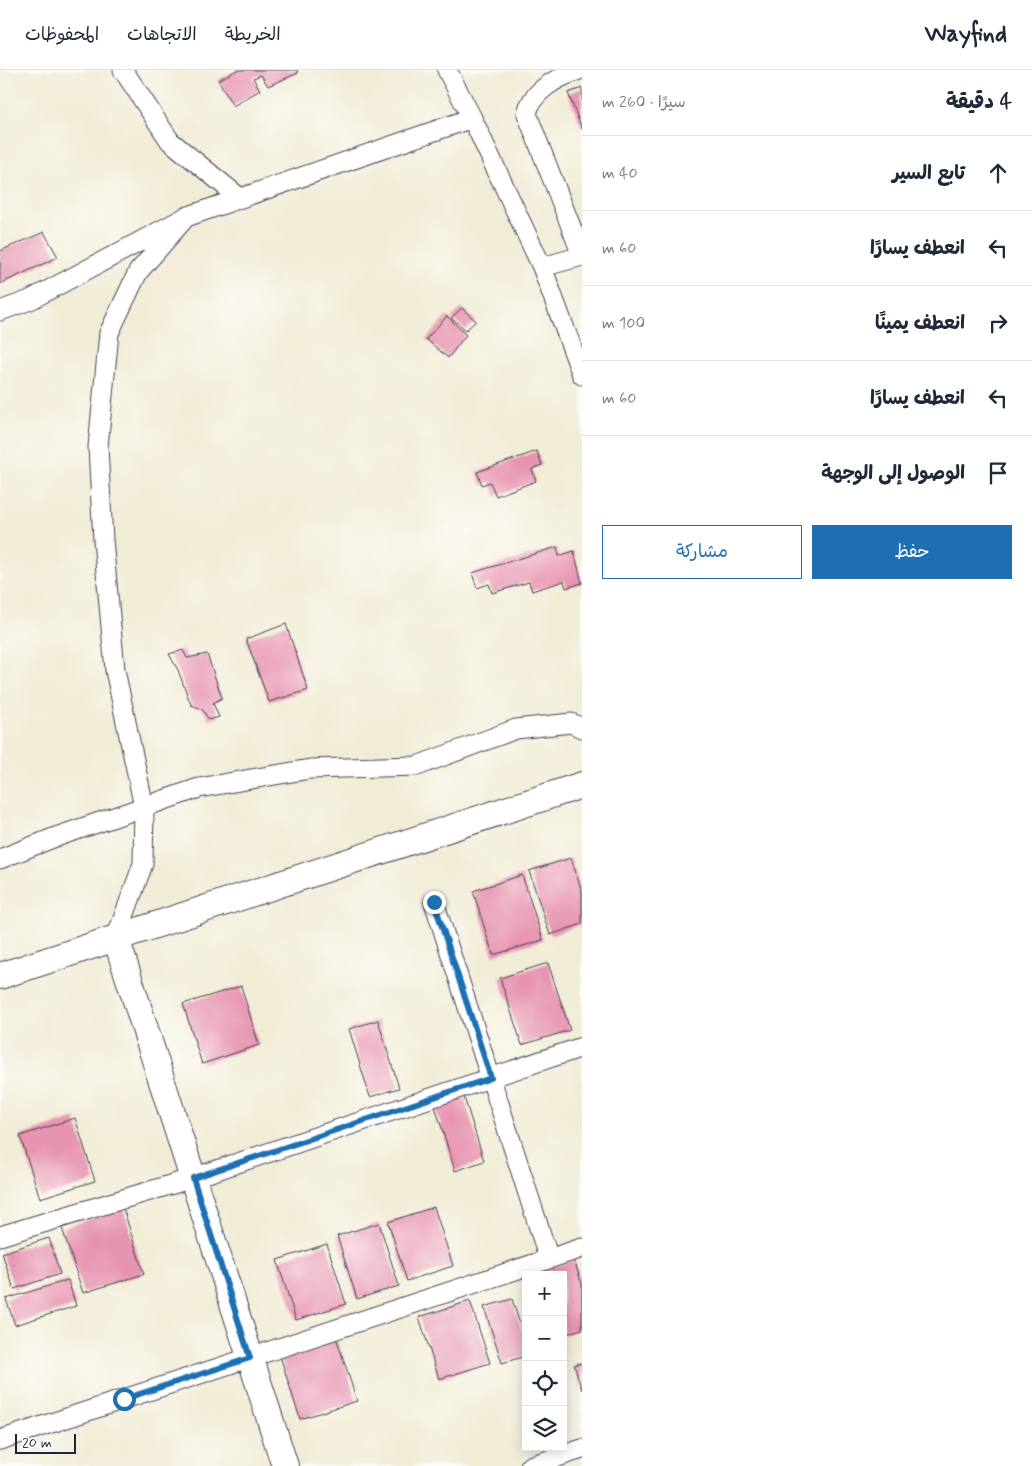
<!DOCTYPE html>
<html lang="ar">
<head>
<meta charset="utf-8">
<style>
	:root { --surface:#fff; --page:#f6f6f7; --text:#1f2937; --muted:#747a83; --line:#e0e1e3; --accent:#1f6fb2 }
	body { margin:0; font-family:Mynerve,"Playpen Sans Arabic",sans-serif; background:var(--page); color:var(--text); direction:rtl }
	.controls { position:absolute; right:15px; bottom:15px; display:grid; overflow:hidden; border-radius:0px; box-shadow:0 2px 12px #0003 }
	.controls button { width:45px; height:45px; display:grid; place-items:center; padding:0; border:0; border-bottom:1px solid var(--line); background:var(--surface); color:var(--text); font:25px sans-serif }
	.scale { position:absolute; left:15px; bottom:12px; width:61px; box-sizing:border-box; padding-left:5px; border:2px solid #22223b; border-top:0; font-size:14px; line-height:18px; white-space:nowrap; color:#22223b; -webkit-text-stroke:4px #fdfcf7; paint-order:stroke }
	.stop { position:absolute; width:15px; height:15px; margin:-11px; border:4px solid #1f6fb2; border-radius:50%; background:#fff }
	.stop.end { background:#1f6fb2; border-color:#fff; box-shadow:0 1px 5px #0008 }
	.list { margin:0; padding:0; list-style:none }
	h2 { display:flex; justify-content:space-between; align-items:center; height:65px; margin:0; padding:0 20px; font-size:21px }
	h2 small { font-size:16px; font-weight:400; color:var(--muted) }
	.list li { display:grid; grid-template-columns:32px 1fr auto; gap:15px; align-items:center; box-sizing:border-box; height:75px; padding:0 20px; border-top:1px solid var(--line) }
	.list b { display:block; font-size:19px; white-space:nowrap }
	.list em { font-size:16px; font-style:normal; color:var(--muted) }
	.actions { display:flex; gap:10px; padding:15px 20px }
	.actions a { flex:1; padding:11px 0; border:1px solid var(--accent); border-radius:0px; text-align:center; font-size:18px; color:var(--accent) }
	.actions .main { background:var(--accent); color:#fff }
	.icon { flex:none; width:28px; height:28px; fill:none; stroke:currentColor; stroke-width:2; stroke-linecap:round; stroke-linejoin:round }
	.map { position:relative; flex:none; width:582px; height:1396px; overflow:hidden; direction:ltr }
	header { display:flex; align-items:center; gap:30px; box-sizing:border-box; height:70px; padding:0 25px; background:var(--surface); border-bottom:1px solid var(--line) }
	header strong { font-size:24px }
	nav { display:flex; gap:28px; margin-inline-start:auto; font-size:18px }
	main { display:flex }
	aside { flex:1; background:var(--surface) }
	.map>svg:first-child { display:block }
</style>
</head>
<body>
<header>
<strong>Wayfind</strong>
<nav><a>الخريطة</a><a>الاتجاهات</a><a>المحفوظات</a></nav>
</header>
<main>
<aside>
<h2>4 دقيقة<small>سيرًا · 260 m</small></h2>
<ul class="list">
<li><svg class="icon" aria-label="ahead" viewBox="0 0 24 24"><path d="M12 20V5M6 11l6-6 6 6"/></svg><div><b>تابع السير</b></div><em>40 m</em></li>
<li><svg class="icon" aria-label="left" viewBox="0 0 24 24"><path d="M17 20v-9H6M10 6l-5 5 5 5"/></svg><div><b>انعطف يسارًا</b></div><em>60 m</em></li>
<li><svg class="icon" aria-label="right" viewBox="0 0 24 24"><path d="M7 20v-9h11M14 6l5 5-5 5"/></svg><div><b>انعطف يمينًا</b></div><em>100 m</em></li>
<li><svg class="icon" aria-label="left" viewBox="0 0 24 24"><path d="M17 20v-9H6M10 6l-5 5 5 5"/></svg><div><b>انعطف يسارًا</b></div><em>60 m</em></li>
<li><svg class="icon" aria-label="arrive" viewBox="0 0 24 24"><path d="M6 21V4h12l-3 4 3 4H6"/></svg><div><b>الوصول إلى الوجهة</b></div></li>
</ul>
<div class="actions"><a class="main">حفظ</a><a>مشاركة</a></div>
</aside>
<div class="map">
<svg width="582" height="1396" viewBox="0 0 582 1396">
	<rect width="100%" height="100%" fill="#fdfcf7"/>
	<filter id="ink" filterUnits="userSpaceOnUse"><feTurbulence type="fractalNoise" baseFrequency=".02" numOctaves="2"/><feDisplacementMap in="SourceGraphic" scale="10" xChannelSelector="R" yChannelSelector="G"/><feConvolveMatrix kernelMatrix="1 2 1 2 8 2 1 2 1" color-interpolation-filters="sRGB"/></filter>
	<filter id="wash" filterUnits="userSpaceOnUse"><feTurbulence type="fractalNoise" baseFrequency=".0096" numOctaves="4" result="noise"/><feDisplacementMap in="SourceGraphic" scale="20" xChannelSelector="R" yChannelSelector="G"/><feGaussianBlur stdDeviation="1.12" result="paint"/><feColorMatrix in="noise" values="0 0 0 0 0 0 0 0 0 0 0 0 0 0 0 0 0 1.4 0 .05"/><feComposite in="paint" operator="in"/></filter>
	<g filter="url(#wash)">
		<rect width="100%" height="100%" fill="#f1ecd6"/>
		<g id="blocks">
			<path fill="#e794b1" d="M237 0H297L298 3 268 16 261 5 253 8 260 20 233 36 218 10Z
				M582 18V59L568 23Z
				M44 162 58 187 0 214V181Z
				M462 238 476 251 466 260 451 248Z
				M447 246 466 265 448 288 426 269Z
				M537 381 542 395 532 399 536 411 496 426 490 412 482 415 477 402Z
				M557 477 559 486 574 481 582 513 566 518 564 511 532 521 529 512 492 523 489 514 477 518 472 503Z
				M286 554 308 620 269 632 246 569Z
				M183 580 187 588 207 584 222 628 213 633 219 647 209 650 202 639 191 635 178 600 169 584Z
				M571 788 582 822V854L550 865 529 801Z
				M522 805 543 870 493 885 473 821Z
				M548 893 570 960 522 975 500 908Z
				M241 916 259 975 202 994 183 934Z
				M378 950 399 1018 370 1027 349 959Z
				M464 1027 484 1091 455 1101 435 1036Z
				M75 1048 95 1111 40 1128 20 1066Z
				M434 1137 453 1196 407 1211 388 1152Z
				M123 1138 144 1204 83 1223 62 1158Z
				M379 1153 399 1216 357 1229 337 1166Z
				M49 1168 60 1204 14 1219 2 1183Z
				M327 1174 346 1234 296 1250 277 1190Z
				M574 1190 582 1214V1259L563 1265V1205H531Z
				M68 1210 76 1236 15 1255 6 1229Z
				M512 1229 526 1273V1286L502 1293 484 1237Z
				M470 1231 490 1293 439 1309 419 1247Z
				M336 1267 357 1331 300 1349 280 1286Z
				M582 1293V1320L574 1295Z"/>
		</g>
	</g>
	<g filter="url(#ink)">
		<use href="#blocks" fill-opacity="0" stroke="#414052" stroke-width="1"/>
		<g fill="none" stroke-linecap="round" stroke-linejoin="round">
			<g stroke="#414052" stroke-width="21">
				<path id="street" d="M123 0 170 71 240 128
					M447 0 472 48 542 197 582 305
					M579 0C558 7 531 21 527 44L582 185
					M542 197 582 186
					M0 241 30 230 186 147 472 48
					M0 789 53 768 199 718 310 699 417 696 516 659 571 653 582 658
					M434 832 549 1189
					M116 868 143 794 144 737 115 600 103 470 98 377 109 263 138 202 186 147
					M0 1166 193 1108 582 977
					M0 1370 582 1178
					M530 1396 582 1379"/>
			</g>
			<g stroke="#414052" stroke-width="28">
				<path id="secondary" d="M116 868 285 1396
					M0 906 582 715"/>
			</g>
			<use href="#street" stroke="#fff" stroke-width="19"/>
			<use href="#secondary" stroke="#fff" stroke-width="26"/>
		</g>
	</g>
	<g fill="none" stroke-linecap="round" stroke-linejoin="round" filter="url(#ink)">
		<path stroke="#1f6fb2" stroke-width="6" d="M124 1329 250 1288 193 1108 491 1008 434 832"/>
	</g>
</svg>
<div class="controls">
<button>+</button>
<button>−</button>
<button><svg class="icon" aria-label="locate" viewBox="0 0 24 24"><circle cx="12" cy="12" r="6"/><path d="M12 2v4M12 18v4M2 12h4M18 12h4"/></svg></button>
<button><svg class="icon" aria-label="layers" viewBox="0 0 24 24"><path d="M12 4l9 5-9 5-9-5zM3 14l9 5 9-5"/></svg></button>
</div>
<div class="scale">20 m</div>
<div class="stop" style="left:124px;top:1329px"></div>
<div class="stop end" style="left:434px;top:832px"></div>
</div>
</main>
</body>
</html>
